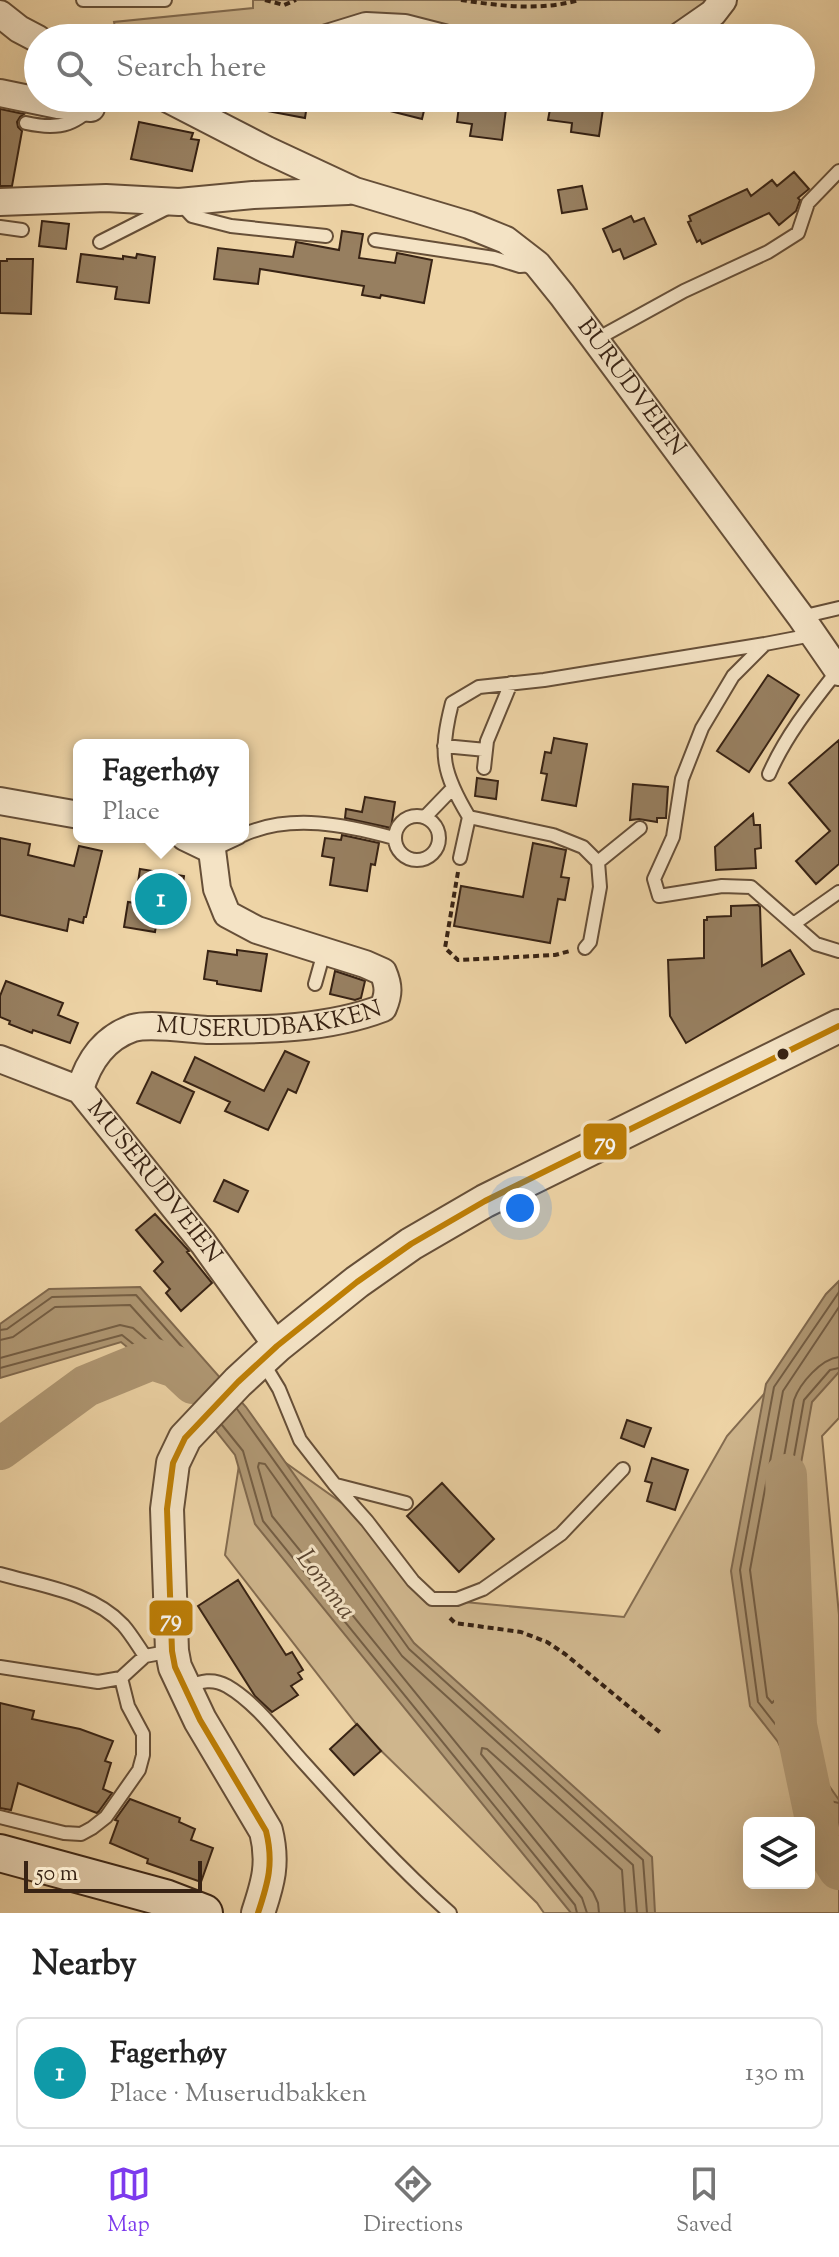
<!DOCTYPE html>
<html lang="en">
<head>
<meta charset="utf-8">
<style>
	:root { --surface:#fff; --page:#f2f2f2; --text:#222; --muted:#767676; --line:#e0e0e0; --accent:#7c3aed }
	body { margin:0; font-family:"Sorts Mill Goudy",serif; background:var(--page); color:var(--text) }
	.controls { position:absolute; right:24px; bottom:24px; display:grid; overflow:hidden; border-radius:12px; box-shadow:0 8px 32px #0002 }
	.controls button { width:72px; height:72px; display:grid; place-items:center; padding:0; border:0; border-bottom:2px solid var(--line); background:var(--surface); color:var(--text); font:40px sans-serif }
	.scale { position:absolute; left:24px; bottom:20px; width:178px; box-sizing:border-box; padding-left:8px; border:4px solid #382314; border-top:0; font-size:22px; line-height:28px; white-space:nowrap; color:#382314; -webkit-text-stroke:6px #f4e3c5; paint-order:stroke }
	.you { position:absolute; left:520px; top:1208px; width:28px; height:28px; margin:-20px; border:6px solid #fff; border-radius:50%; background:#1a73e8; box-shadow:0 0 0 12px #1a73e833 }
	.badge { display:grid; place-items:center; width:52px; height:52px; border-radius:50%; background:var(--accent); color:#fff; font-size:26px; font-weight:700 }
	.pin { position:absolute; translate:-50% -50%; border:4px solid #fff; box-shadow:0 2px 8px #0006 }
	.popup { position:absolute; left:73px; top:739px; width:176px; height:104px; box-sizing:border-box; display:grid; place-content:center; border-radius:12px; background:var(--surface); filter:drop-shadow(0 2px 6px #0005); font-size:26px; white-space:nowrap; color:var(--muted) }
	.popup b { font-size:30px; color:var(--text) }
	.popup::after { content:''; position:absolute; left:50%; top:100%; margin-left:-16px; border:16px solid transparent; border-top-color:var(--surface) }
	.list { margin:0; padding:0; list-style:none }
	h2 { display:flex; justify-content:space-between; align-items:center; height:104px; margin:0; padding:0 32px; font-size:34px }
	h2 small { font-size:26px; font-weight:400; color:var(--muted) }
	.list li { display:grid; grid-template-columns:52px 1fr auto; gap:24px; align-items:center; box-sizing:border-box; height:112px; margin:0 16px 16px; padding:0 16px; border:2px solid var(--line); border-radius:12px }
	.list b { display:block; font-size:30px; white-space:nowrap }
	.list p { margin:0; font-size:26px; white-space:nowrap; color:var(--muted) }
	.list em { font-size:26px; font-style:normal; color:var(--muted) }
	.icon { flex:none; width:44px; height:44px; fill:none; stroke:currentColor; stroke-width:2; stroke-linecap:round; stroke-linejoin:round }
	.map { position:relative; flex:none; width:839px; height:1913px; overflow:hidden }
	.search { position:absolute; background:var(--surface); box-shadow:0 8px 32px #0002; left:24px; right:24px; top:24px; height:88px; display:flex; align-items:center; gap:20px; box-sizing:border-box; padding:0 28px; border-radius:44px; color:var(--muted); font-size:30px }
	.sheet { height:232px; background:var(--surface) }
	nav { display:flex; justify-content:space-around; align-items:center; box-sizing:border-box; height:112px; border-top:2px solid var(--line); background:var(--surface); font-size:22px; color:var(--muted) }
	nav a { display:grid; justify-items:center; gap:4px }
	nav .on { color:var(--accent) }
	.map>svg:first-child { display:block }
</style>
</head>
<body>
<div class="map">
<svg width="839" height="1913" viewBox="0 0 839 1913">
	<rect width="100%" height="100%" fill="#eed4a6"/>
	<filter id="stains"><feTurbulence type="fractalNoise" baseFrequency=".0025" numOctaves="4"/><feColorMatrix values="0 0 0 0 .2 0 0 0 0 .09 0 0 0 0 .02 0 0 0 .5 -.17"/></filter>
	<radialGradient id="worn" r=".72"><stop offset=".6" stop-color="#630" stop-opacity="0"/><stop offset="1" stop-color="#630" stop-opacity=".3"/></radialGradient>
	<path fill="#cfb68d" stroke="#846c50" stroke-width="2" fill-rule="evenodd" d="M253 0H709L664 38H466L390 15 303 38H117L114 22 253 8Z
		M839 1309V1418L822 1436 839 1615V1913H544L537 1903 364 1734 225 1555 244 1433 367 1521 432 1599 624 1617 727 1436ZM749 1823H809V1883H749Z"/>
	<path fill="#b09874" stroke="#80694e" stroke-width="2" d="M839 1281V1372L812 1402 788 1536 796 1739 839 1800V1866L778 1742 750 1706 731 1571 766 1384 826 1294Z
		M140 1287 246 1407 414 1643 652 1857 655 1913H571L255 1524 235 1455 192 1401 121 1342 0 1378V1324L49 1289Z"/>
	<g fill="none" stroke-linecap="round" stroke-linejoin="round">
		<path stroke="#745e44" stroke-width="2" d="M839 1292 774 1387 740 1570 758 1702 783 1734 788 1730 780 1535 804 1400 830 1370 839 1368
			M839 1307 783 1391 750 1570 767 1697 772 1703 777 1698 770 1536 794 1400C800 1383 821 1359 839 1357
			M0 1330 7 1329 52 1297 136 1295 213 1382
			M0 1340 13 1337 55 1307 130 1305 175 1355 173 1358 169 1359 133 1328 120 1325 0 1358
			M0 1368 122 1335 199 1397
			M237 1409 409 1649 643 1860 647 1913
			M222 1425 243 1451 263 1521 575 1905 577 1913
			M839 1803 830 1801 812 1775H806L805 1779 839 1848
			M587 1913 582 1898 272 1516 258 1467 259 1463 265 1464 402 1656 633 1865 637 1913
			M599 1913 598 1903 593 1892 481 1754 482 1748 487 1749 622 1870 625 1913"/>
		<path stroke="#b09874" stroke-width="42" d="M0 1449 86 1386 152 1359 176 1367 193 1383
			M786 1475 796 1725 820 1839 839 1869"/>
	</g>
	<path fill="#977f60" stroke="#382314" stroke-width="2" d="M252 98H308L305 118 251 108Z
		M367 98H427L422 119 366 105Z
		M460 98H497L496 108 506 109 502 140 470 136 472 124 457 122Z
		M552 98H573L604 102 599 136 571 132 572 123 548 120Z
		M0 109 24 114 20 117 17 122 18 127 22 131 12 186H0Z
		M139 122 193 133 191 139 199 140 192 171 131 159Z
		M794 172 809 189 798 198 800 200 796 211 779 225 769 213 702 244 700 240 697 242 688 222 691 221 689 216 747 189 751 196 772 180 777 186Z
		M582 186 587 209 562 213 558 190Z
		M631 216 634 222 644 218 656 244 624 259 620 249 613 252 603 229Z
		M42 221 69 224 66 249 39 246Z
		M342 231 363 234 359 258 395 263 397 253 432 260 424 303 381 295 380 298 362 295 364 286 260 269 258 284 214 279 218 248 293 257 296 242 339 250Z
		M81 254 123 259V256L136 258 137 254 155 257 149 303 115 299 117 287 77 282Z
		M7 259H33L31 314 0 313V261H7Z
		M768 675 799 695 749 772 717 751Z
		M554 738 587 744 576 806 542 800 547 774 541 773 545 752 551 753Z
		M839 740V864L816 884 796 861 830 831 789 783Z
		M477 778 498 781 496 799 475 796Z
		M633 784 668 787 666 818H657V822L639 819 630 820Z
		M365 797 395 802 391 828 345 818 346 809 362 812Z
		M753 814 754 825H760L761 848 755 849 756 868 716 870 715 847Z
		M342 835 379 843 375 865 371 864 367 891 330 885 334 858 322 856 325 838 341 840Z
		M0 838 30 844 28 855 74 866 79 846 102 851 86 917H84L83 923 69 919 67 931 0 915Z
		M533 843 566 850 561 877 569 878 565 900 558 899 550 943 454 926 461 886 523 897Z
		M140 869 184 876 180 904 160 901 155 932 124 927 128 902 135 903Z
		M758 905 760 907 762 966 790 950 804 974 686 1043 670 1016 668 960 704 958V920H707V917L731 916V906Z
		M237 950 267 954 261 991 217 984V981L204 979 208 951 237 955Z
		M335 971 365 981 361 998 355 1000 330 994Z
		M6 981 63 1003 58 1015 78 1023 70 1043 33 1030 32 1033 9 1024 10 1021 0 1017V996Z
		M285 1051 309 1062 296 1093 288 1089 268 1130 225 1111 230 1102 184 1081 195 1057 264 1091Z
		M152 1072 194 1092 180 1123 137 1103Z
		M224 1180 248 1191 238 1212 214 1201Z
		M155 1214 189 1251 187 1252 212 1283 181 1311 166 1293 170 1289 154 1271 163 1262 136 1230Z
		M627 1420 651 1428 644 1447 621 1438Z
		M652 1458 688 1470 675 1510 647 1501 652 1483 645 1481Z
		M442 1483 494 1539 459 1572 407 1516Z
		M238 1580 286 1655 292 1652 303 1670 298 1673 302 1679 291 1686 298 1695 272 1712 255 1696 198 1606Z
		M0 1703 34 1711 32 1719 80 1729 113 1741 105 1761 111 1763 103 1789 112 1793 99 1811 97 1813 18 1783 11 1810 0 1808Z
		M357 1724 381 1751 354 1775 330 1749Z
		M130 1799 180 1818 179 1822 195 1829 191 1840 213 1848 201 1882 147 1863 148 1859 110 1843 118 1821 115 1820Z"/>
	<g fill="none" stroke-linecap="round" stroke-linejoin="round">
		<g stroke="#664f38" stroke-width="16">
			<path id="service" d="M83 0H165
				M26 123C62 131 77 124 102 98
				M0 227 22 230
				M375 240 494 258 520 266 533 265
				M100 242 179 202 192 216 231 226 326 236
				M595 340 684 291 768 252 798 233 808 203 839 171
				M801 617 839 608
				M765 644 733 676 702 728 682 779 673 837 654 879 659 896 722 886 751 887 816 944 839 951
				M444 746 486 750
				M484 768 487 741 511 683
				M769 774C786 735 812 703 838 670
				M395 838a22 22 0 1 1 44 0a22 22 0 1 1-44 0Z
				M425 817 452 789
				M469 817 553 835 583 847 598 862 600 887 590 942 585 948
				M243 835C291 813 346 825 394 838
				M212 850 240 837
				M460 858 469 817C442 772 439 754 452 703L479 687 544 680 765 644 812 635
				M598 862 640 828
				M795 923 839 892
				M315 984 324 952
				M262 1361 279 1389 300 1440 335 1485 367 1521 413 1581 432 1599H457L483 1589 561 1534 623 1469
				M336 1485 406 1503
				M0 1574C42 1586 92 1592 123 1625 131 1634 138 1646 145 1656
				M0 1667 98 1682 121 1678 145 1656 172 1651
				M187 1687C201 1681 213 1678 227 1686 258 1704 281 1738 305 1764 351 1815 398 1867 450 1913
				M0 1817 64 1833 81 1834 92 1828 106 1817 139 1770 143 1755V1734L128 1706 121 1678"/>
		</g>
		<g stroke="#664f38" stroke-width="30">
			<g id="minor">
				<path d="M0 14 19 29 38 39"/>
				<path d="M327 38 366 26 405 28 444 38"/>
				<path d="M677 38 713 13 723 0"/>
				<path d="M0 93 58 105 91 108"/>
				<path id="s1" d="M166 98 267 150 355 191 469 225 506 240 537 264 562 295 801 617 839 672"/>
				<path d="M0 202 106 198 179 202 253 195 348 191"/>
				<path d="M0 801 79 815"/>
				<path id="s2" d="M0 1059 80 1090 203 1243 277 1346"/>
				<path id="s3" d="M80 1090C88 1062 104 1038 133 1028 150 1023 188 1029 207 1030 265 1030 328 1029 383 1008 389 994 389 986 383 972L365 964 257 930 227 914 217 889 212 850 185 837"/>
			</g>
		</g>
		<g stroke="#664f38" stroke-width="36">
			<path id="tertiary" d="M258 1913C268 1883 274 1863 266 1831L200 1720 175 1667 172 1651 167 1509 173 1463 185 1438 238 1382 277 1346 357 1282 411 1244 485 1201 839 1026"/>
		</g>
		<g stroke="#382314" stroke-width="40">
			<path id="secondary" d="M0 1853 165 1898 204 1913"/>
		</g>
		<path stroke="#382314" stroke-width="4" stroke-dasharray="6 4" stroke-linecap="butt" d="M265 0 284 5 296 0
			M461 0C500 6 541 11 579 0
			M458 872 445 948 458 960 555 955 570 951
			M450 1618 455 1623 521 1632 547 1642 565 1654 662 1734"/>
		<use href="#service" stroke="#f4e3c5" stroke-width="12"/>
		<use href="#minor" stroke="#f4e3c5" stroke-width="26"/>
		<use href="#tertiary" stroke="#f4e3c5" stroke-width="32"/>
		<use href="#secondary" stroke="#f4e3c5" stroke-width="36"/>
		<g stroke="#f4e3c5" stroke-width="12">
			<path id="bus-1" d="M258 1913C268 1883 274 1863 266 1831L200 1720 175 1667 172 1651 167 1509 173 1463 185 1438 238 1382 277 1346 357 1282 411 1244 485 1201 839 1026"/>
		</g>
		<use href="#bus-1" stroke="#be7f06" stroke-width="6"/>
	</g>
	<circle fill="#382314" stroke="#f4e3c5" stroke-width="3" cx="783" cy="1054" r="7"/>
	<g text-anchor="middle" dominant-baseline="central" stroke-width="6" stroke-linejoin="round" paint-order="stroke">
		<g font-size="24" fill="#382314" stroke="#f4e3c5">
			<text stroke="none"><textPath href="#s1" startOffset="564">BURUDVEIEN</textPath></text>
			<text stroke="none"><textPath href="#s3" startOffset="222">MUSERUDBAKKEN</textPath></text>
			<text stroke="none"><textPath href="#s2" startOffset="204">MUSERUDVEIEN</textPath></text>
		</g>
		<g font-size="26" font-style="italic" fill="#5c4631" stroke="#f4e3c5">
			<text transform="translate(325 1585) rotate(53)">Lomma</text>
		</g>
	</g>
	<g stroke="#f4e3c5" stroke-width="3">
		<rect x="582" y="1122" width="46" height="39" rx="8" fill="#be7f06"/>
		<rect x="148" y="1599" width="46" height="38" rx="8" fill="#be7f06"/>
	</g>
	<g font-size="22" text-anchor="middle" font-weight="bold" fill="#fff">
		<text x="605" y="1149">79</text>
		<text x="171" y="1626">79</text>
	</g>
	<rect width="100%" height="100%" filter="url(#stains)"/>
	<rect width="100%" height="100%" fill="url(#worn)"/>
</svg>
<div class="controls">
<button><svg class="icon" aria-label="layers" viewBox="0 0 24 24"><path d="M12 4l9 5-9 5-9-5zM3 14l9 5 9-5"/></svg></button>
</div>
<div class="scale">50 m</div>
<div class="you"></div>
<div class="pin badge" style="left:161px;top:899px;background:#0f9aa8">1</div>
<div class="popup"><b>Fagerhøy</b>Place</div>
<div class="search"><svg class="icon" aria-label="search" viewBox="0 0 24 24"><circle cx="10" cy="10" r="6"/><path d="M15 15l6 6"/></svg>Search here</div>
</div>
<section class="sheet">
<h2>Nearby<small></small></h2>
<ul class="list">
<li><span class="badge" style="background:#0f9aa8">1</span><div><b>Fagerhøy</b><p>Place · Muserudbakken</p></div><em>130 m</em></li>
</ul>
</section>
<nav>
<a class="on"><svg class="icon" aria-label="map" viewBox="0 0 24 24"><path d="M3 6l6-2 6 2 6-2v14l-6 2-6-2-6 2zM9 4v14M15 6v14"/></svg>Map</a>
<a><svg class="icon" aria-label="directions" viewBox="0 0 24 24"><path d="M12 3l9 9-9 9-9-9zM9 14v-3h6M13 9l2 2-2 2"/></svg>Directions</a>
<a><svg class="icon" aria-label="saved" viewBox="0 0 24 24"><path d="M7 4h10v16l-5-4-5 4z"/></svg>Saved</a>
</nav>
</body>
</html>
